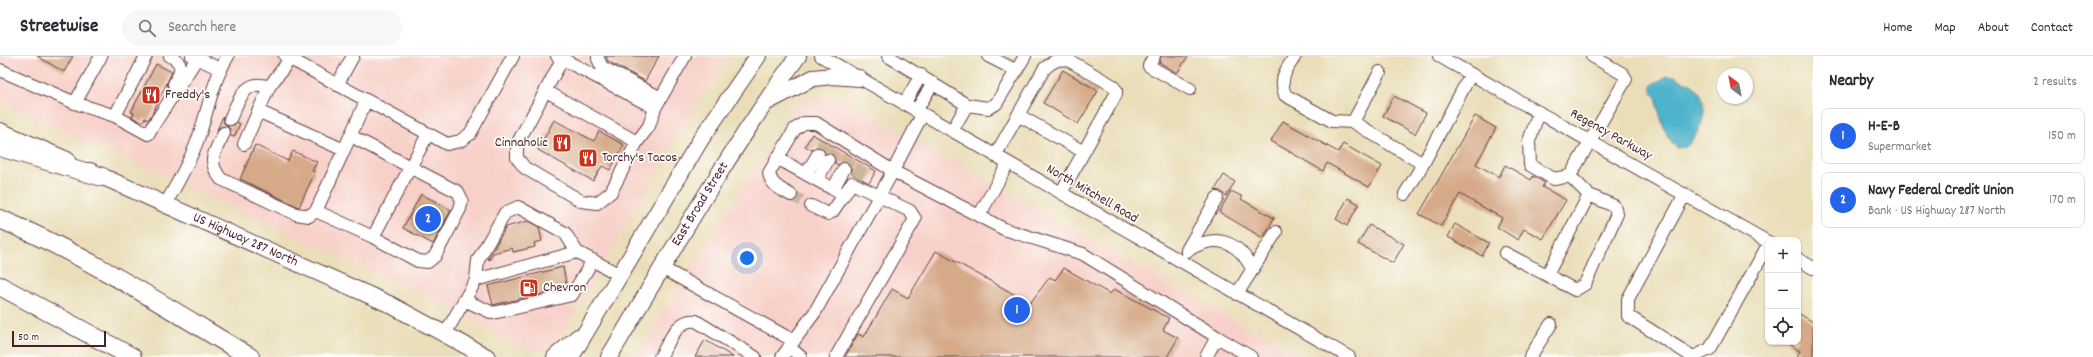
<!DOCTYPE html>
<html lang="en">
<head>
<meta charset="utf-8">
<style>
	:root { --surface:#fff; --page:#f7f7f7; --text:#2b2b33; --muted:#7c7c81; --line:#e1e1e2; --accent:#2563eb }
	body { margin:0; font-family:Dekko,sans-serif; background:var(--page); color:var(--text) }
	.controls { position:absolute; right:12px; bottom:12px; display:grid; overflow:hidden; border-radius:8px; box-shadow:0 1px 3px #0004 }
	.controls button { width:36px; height:36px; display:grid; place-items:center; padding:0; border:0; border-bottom:1px solid var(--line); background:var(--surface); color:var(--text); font:20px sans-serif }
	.compass { position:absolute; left:1717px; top:12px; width:36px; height:36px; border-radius:50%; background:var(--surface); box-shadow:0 1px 3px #0004; rotate:328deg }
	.scale { position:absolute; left:12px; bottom:10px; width:94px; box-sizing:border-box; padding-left:4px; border:2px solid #4a1f2b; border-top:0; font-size:11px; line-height:14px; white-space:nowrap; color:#4a1f2b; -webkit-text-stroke:3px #fdfcf7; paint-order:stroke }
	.you { position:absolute; left:747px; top:202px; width:14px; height:14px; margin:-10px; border:3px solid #fff; border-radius:50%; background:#1a73e8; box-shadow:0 0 0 6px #1a73e833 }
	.badge { display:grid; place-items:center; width:26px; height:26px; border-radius:50%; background:var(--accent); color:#fff; font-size:13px; font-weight:700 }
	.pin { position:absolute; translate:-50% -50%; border:2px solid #fff; box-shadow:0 1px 4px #0006 }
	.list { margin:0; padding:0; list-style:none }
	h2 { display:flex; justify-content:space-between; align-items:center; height:52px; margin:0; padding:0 16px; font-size:17px }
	h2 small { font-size:13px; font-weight:400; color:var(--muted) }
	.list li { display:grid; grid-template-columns:26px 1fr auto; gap:12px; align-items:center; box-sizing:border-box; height:56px; margin:0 8px 8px; padding:0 8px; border:1px solid var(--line); border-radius:8px }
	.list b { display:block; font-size:15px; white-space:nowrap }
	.list p { margin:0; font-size:13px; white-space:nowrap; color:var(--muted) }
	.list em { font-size:13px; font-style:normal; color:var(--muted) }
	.icon { flex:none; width:22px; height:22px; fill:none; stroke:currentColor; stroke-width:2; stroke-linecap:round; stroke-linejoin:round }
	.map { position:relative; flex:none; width:1813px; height:301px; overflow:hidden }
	header { display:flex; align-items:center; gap:24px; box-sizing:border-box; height:56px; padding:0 20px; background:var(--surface); border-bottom:1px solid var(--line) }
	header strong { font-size:19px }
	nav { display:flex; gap:22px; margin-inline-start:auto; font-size:14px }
	.search { width:280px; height:36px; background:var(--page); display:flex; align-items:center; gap:10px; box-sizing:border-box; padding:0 14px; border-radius:22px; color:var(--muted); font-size:15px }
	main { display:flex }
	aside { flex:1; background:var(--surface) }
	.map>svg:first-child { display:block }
</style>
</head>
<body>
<header>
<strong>Streetwise</strong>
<div class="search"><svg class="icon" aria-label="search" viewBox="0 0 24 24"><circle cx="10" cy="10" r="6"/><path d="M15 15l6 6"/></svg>Search here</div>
<nav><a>Home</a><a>Map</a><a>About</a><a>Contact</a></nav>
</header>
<main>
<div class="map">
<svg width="1813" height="301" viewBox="0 0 1813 301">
	<rect width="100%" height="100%" fill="#fdfcf7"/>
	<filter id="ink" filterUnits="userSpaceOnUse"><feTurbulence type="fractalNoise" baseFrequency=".025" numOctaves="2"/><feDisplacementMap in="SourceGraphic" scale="8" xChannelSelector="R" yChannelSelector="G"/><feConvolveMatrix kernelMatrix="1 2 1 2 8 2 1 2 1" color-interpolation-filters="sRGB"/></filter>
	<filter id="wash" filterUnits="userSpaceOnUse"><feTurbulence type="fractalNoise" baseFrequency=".012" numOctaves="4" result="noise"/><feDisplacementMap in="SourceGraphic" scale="16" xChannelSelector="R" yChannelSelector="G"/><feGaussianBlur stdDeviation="0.9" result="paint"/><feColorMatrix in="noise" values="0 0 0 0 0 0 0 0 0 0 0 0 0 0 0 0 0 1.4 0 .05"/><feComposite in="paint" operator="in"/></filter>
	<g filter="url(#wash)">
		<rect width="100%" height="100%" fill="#eadeb9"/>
		<path fill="#f7d1c9" d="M0 0H728L693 54 564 276 544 294 520 292 441 247 0 45Z
			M817 39 841 42 1300 301H636L667 250 795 50Z"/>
		<path fill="#4db4cb" stroke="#4c6a7b" d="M1667 20H1675C1682 26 1690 26 1696 32 1713 50 1700 77 1686 91L1677 92C1663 78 1659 58 1656 39L1651 37 1652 29Z"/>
		<g id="blocks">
			<path fill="#d6aa89" d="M37 0H73L64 16Z
				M606 0H659L645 25 608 5Z
				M1161 0H1188L1177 17 1159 6Z
				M156 8 172 16 152 58 148 64 145 62 142 66 132 61 134 57 131 56Z
				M1063 14 1098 35 1078 68 1043 47Z
				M1394 40 1426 57 1415 78 1383 60Z
				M223 60 224 67 227 70 234 69 237 66 240 68 234 81 231 80 230 73 227 70 220 71 217 74Z
				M1475 60 1496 72 1476 108 1499 121 1505 109 1531 124 1533 120 1545 127 1542 131 1566 144 1543 183 1524 173 1518 184 1497 171 1502 162 1460 138 1441 170 1419 158Z
				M554 64 594 85 599 75 624 89 610 114 602 110 593 125 538 94Z
				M1283 65 1338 96 1343 88 1382 110 1369 131 1327 107 1323 115 1271 85Z
				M812 78 876 115 869 127 851 117V112L848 107 843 106 838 109 835 107 834 100 831 97H825L822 91H815L812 94 805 90Z
				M255 89 288 105 293 95 317 106 312 115 315 116 299 151 240 123Z
				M1224 119 1235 126 1226 140 1220 135 1215 134Z
				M1231 135 1243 141 1241 143 1274 162 1263 182 1219 156Z
				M421 138 451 154 433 188 403 172Z
				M1348 142 1359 148 1347 170 1336 163Z
				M528 165 539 171 542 185 534 187 535 191 513 196 512 192 493 197 490 204 488 203 506 171Z
				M1455 168 1489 187 1482 200 1448 181Z
				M1369 169 1404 188 1393 207 1358 188Z
				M936 195 1030 247 1050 221 1055 224 1064 212 1110 238 1114 233 1169 262 1163 274 1178 282 1167 301H845L858 278 864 281 892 233 908 242Z
				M563 211 567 232 493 249 488 230Z
				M1798 257 1813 266V301H1796L1800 295 1785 286H1798Z
				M705 284 733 301H695Z"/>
		</g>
	</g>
	<g filter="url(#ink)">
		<use href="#blocks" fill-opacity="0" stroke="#623c40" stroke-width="1"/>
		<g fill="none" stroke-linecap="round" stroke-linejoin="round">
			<path stroke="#cab89d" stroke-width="12" stroke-dasharray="12 6" stroke-linecap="butt" d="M818 98 825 86
				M828 104 835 91
				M844 113 850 100
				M856 120 864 108
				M791 139 811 150"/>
			<g stroke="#623c40" stroke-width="14">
				<path id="minor" d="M170 0C185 7 181 16 174 28
					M285 0 447 88 460 85 470 78 513 0
					M557 0 655 52 685 0
					M564 0 517 88V102L525 112 581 145 597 147 611 136 637 86 649 70 655 52
					M598 0V3L602 11 661 42
					M821 0 1349 301
					M888 0 967 49
					M988 0 1017 15
					M1154 0 1149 10 1190 33
					M1295 0C1286 15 1279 21 1285 39L1332 65 1353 66 1423 108 1471 18
					M1439 0 1768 186
					M197 2 220 13
					M0 14 75 47 101 0
					M337 29 353 0
					M546 35 637 86
					M75 47 115 60 148 78C164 52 181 28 197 2L192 0
					M904 48 921 19
					M258 55 344 94 366 45
					M916 55 933 27
					M1539 56 1529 85 1530 109 1554 123 1570 120 1626 23 1623 18 1592 0
					M922 59 893 115 1004 173 1083 198 1217 281
					M1018 59 1084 96
					M115 60 146 0
					M230 63C238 46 245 21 269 31
					M1353 66 1380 16
					M952 75 967 49 988 52 996 48 1025 0
					M224 77C215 96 206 104 221 123L296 158 309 160 316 155 344 94
					M351 80 458 136 462 144 460 153 435 200 428 206 418 205 373 181 428 78
					M244 88 269 31 290 3
					M995 100 1044 13C1052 6 1057 2 1068 4L1112 29 1116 34V38L1061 137
					M777 102 844 139
					M806 118 818 98
					M817 124 828 104
					M833 133 844 113
					M1405 138 1423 108
					M1685 138 1628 243V260L1693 301 1710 293 1768 189
					M165 149C177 128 190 106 198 83 208 55 212 26 228 0
					M811 150 828 158 833 155 852 127 910 155 915 163 836 301
					M316 155 373 181
					M979 160 1008 107
					M1187 194 1217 142
					M1187 195C1215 177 1238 184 1252 213
					M1505 197 1575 234 1585 228 1617 158 1614 150 1589 139 1570 120
					M1798 203 1813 212
					M662 212 794 285
					M1547 219 1589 139
					M476 224 478 204 505 157 518 151 565 177 577 196
					M1237 238 1276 176
					M464 244 493 257 572 239 593 204
					M445 278 476 224 577 196 620 219
					M789 291 801 301
					M660 301C669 287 677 262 696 265L755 301
					M782 301 815 256 893 115 816 67H804L795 73 769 117C771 129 780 133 791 139
					M1206 301 1217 281 1251 301
					M1530 301 1551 268"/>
			</g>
			<g stroke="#623c40" stroke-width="18">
				<g id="major">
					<path d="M767 46 813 22 833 20 859 22"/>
					<path d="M0 75 67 104"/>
					<path id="s1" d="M90 115 389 248 487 301"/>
					<path d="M555 301 578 281"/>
					<path d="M571 301 701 83 758 0"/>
					<path id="s2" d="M609 301C670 199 728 96 798 0"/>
				</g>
			</g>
			<g stroke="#623c40" stroke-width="20">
				<path id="highway" d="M0 91 102 121
					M0 163C88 200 168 252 250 301
					M0 230 132 301"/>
			</g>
			<use href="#minor" stroke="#fff" stroke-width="12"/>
			<use href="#major" stroke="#fff" stroke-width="16"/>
			<use href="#highway" stroke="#fff" stroke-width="18"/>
		</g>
	</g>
	<defs>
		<g id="restaurant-square" transform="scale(1)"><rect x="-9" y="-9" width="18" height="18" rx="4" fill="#c8321e" stroke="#fdfcf7"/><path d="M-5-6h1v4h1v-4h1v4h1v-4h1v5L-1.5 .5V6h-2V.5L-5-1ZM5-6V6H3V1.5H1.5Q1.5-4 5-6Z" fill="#fff"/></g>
		<g id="fuel-square" transform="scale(1)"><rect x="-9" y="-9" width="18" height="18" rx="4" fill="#c8321e" stroke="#fdfcf7"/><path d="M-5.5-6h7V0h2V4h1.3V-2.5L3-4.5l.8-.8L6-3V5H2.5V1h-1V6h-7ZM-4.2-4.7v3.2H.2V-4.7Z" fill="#fff"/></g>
	</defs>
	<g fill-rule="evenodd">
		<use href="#restaurant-square" x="151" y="39"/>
		<use href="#restaurant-square" x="562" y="87"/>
		<use href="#restaurant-square" x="588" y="102"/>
		<use href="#fuel-square" x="529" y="232"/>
	</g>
	<g text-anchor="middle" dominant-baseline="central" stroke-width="3.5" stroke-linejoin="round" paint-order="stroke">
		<g font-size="14" fill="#4a1f2b" stroke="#fdfcf7" text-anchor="start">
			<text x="165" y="39">Freddy's</text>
			<text x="548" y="87" text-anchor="end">Cinnaholic</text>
			<text x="602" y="102">Torchy's Tacos</text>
			<text x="543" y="232">Chevron</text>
		</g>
		<g font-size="14" fill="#4a1f2b" stroke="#fdfcf7">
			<text transform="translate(1611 79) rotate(29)">Regency Parkway</text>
			<text transform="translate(1092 138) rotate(30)">North Mitchell Road</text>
			<text stroke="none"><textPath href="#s2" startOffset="178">East Broad Street</textPath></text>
			<text stroke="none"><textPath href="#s1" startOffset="170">US Highway 287 North</textPath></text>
		</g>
	</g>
</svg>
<div class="controls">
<button>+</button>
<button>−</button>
<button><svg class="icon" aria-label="locate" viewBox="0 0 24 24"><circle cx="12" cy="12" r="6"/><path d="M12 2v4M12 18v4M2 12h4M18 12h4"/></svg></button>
</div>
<svg class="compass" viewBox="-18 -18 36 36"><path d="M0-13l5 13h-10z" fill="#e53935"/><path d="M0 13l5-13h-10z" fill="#7c7c81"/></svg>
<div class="scale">50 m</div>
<div class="you"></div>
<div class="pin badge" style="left:1017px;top:254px">1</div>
<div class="pin badge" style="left:428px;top:163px">2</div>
</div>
<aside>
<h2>Nearby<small>2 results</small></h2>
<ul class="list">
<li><span class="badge">1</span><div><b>H-E-B</b><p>Supermarket</p></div><em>150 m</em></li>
<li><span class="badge">2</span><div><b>Navy Federal Credit Union</b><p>Bank · US Highway 287 North</p></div><em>170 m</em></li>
</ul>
</aside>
</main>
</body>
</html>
